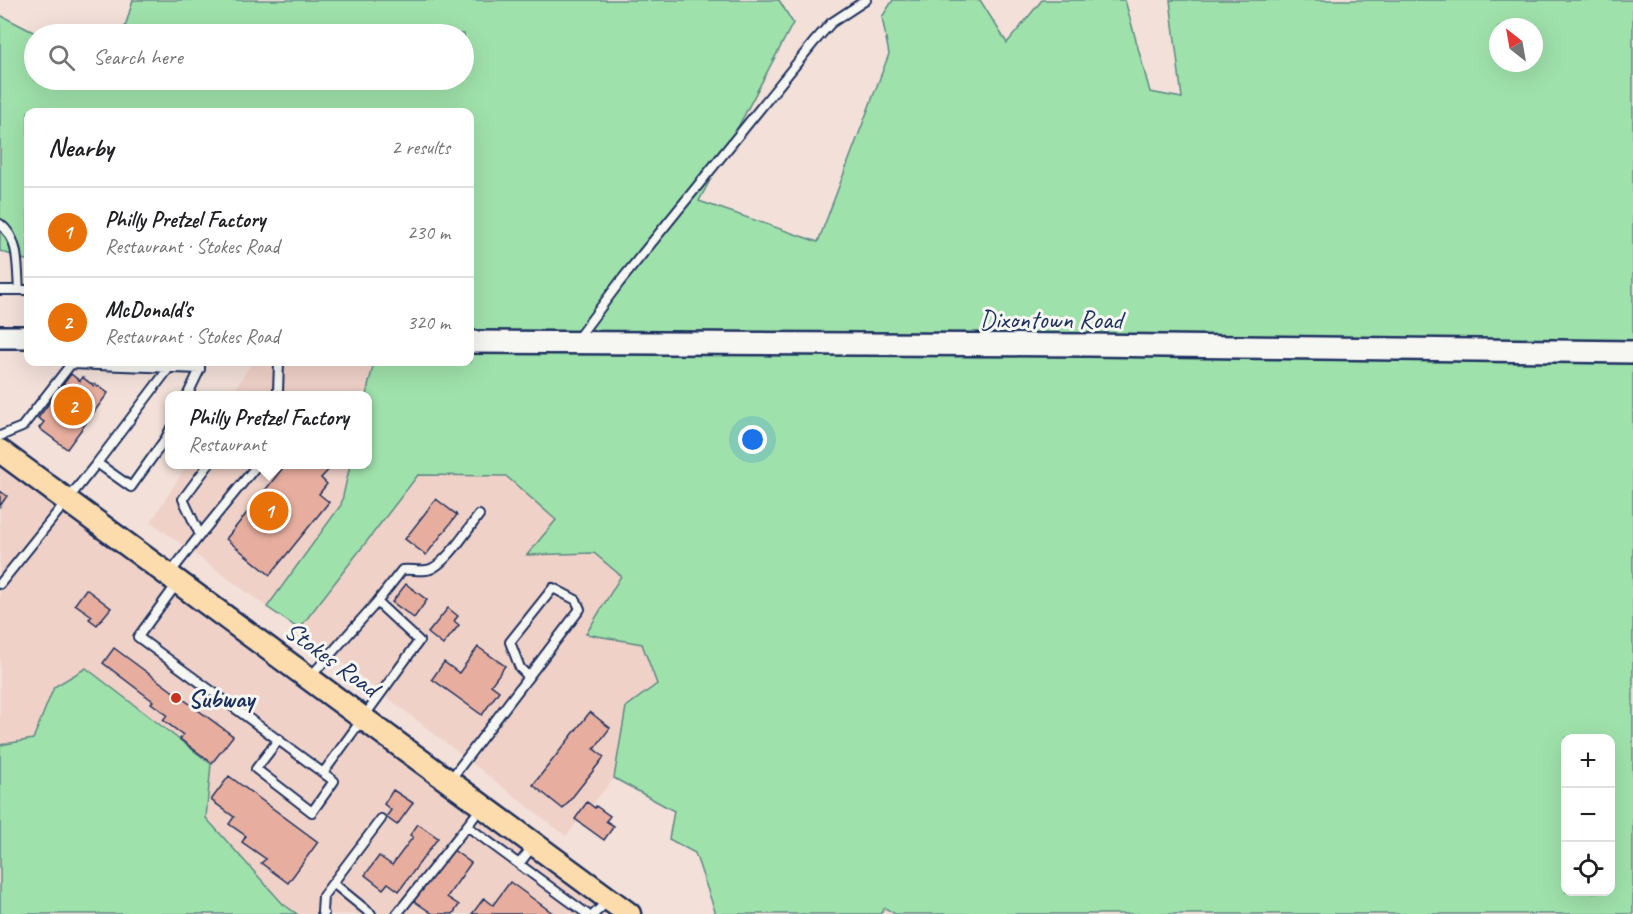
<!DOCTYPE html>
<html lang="en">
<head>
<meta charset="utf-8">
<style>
	:root { --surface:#fff; --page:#f2f2f2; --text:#202124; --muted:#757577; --line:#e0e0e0; --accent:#c8321e }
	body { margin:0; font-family:Caveat,sans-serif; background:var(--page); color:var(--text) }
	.controls { position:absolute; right:18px; bottom:18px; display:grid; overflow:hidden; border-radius:12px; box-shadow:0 6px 24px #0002 }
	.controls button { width:54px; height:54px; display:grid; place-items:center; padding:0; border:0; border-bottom:2px solid var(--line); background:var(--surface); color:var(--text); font:30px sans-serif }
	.compass { position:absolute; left:1489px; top:18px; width:54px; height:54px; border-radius:50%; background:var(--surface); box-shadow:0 6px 24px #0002; rotate:329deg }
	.you { position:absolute; left:753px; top:440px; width:21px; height:21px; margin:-15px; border:4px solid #fff; border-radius:50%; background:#1a73e8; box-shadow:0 0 0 9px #1a73e833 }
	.badge { display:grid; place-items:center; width:39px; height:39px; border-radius:50%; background:var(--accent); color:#fff; font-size:20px; font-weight:700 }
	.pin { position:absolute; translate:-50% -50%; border:3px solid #fff; box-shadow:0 2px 6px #0006 }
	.popup { position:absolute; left:165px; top:391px; width:207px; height:78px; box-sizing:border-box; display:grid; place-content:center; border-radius:12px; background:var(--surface); filter:drop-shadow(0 2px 4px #0005); font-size:20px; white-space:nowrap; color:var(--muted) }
	.popup b { font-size:22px; color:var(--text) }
	.popup::after { content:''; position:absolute; left:50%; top:100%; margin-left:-12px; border:12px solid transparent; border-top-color:var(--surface) }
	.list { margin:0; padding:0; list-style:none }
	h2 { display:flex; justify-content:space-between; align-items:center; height:78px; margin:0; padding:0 24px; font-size:26px }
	h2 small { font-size:20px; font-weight:400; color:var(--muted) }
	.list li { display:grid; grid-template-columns:39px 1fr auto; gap:18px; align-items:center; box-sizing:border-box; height:90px; padding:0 24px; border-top:2px solid var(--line) }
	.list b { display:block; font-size:22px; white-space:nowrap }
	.list p { margin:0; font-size:20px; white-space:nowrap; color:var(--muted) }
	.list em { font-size:20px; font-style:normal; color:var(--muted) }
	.icon { flex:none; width:33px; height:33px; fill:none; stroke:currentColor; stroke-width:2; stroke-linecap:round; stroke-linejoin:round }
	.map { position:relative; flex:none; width:1633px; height:914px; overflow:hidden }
	.search { position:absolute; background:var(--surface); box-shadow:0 6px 24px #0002; left:24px; top:24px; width:450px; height:66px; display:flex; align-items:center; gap:15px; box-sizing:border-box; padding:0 21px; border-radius:33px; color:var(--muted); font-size:22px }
	.panel { position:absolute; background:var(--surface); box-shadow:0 6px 24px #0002; left:24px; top:108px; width:450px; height:258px; border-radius:12px }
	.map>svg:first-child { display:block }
</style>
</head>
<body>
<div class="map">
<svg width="1633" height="914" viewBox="0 0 1633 914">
	<rect width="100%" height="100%" fill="#f2e0d9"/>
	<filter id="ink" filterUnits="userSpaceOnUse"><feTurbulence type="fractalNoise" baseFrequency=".0167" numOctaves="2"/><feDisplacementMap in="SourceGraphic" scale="12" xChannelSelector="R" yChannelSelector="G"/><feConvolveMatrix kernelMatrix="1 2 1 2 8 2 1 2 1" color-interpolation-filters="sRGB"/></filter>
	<g filter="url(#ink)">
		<path fill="#efd1c8" d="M252 362H374L366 395 231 396Z
			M0 451 629 914H297L283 904 206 817 211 764 54 687 33 739 0 745Z
			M187 465H350L341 505 267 607 151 522Z
			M418 475 506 476 556 520 528 555 594 553 622 576 642 644 657 684 626 707 614 778 566 836 299 629Z"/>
		<path fill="#9fe1ab" stroke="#5d8884" stroke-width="1.5" fill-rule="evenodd" d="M133 0H779L793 23 699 201 818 242 889 54 882 17 893 0H980L1007 43 1042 0H1125L1150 92 1182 98 1170 0H1633V914H895L885 908 880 914H716L695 853 669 839 674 811 614 778 626 707 657 684 642 644 586 634 621 576 594 553 527 555 556 520 506 476 418 475 299 629 267 607 341 505 350 465 368 464V396L366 395 374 362H470V112H28V261L0 251V15L37 34H34V80H464V34H123ZM1498 27H1534V63H1498ZM1566 738H1610V892H1566Z
			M86 668 211 764 206 818 283 904 297 914H0V745L33 739 54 687Z"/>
		<path fill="#e7ae9f" stroke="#1b2f5e" stroke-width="1.5" d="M71 374 80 381 82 377 94 386 95 384 108 393 67 449 39 428 44 422 38 418Z
			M286 464H334L321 478 327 484 319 494 329 502 270 575 226 539Z
			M0 491 7 496 0 506Z
			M436 499 457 515 426 555 405 539Z
			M406 584 427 600 414 618 392 602Z
			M86 589 111 608 97 625 89 619 92 616 75 604Z
			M448 608 458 616 454 621 459 625 443 645 428 633Z
			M478 647 505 666 491 685 499 691 482 715 432 679 444 662 459 673Z
			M114 648 233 736 212 763 180 739 183 735 163 720 167 715 151 703 153 701 103 663Z
			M590 712 610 728 594 749 604 757 563 809 533 785Z
			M229 776 318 842 288 883 261 863 266 859 242 842 246 836 229 824 234 817 211 800Z
			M393 790 413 803 397 825 386 817 391 810 384 804Z
			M587 802 595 808 596 806 610 816 606 821 614 826 604 840 575 819Z
			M418 824 438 838 399 891 388 883 383 889 365 875 379 856 392 865 413 837 410 835Z
			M452 849 471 863 447 897 459 905 453 914H433L414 901Z
			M510 882 554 914H472L484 898 493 905Z"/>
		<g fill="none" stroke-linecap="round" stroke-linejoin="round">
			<g stroke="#1b2f5e" stroke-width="12">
				<path id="lane" d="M0 224C20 239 17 267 19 290
					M0 290H28
					M577 339 619 283 814 42 831 23 866 0
					M187 396 200 369
					M273 396 278 392 279 362
					M0 436 22 427 71 364 200 369V362
					M166 438 170 430
					M97 463 131 487 166 438 170 441
					M200 535 258 464
					M171 572 200 535 183 499 209 464
					M0 584 97 463 169 368
					M176 585 138 637 334 781 312 812 256 769 279 739
					M377 602 402 570C410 569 418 571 426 570 443 569 468 529 479 515
					M311 676 377 602 419 641 323 773
					M450 780 580 609 576 600 553 588 510 642 520 668 528 676
					M467 826 587 914
					M519 864 533 846
					M333 883 371 914
					M324 914 322 912 323 896 381 819
					M397 914 482 807
					M594 914 609 900"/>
			</g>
			<g stroke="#1b2f5e" stroke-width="26">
				<path id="secondary" d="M0 337H28
					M470 342 1089 345 1633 352"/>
			</g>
			<g stroke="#1b2f5e" stroke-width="27">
				<path id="primary" d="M0 451 629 914"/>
			</g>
			<use href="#lane" stroke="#f6f6f2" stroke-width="8"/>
			<use href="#secondary" stroke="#f6f6f2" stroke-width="21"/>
			<use href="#primary" stroke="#fcdcac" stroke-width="22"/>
		</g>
	</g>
	<circle fill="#c8321e" stroke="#f6f6f2" stroke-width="2" cx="176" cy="698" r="6"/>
	<g text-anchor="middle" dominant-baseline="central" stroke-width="6" stroke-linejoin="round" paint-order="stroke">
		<g font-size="26" fill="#1b2f5e" stroke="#f6f6f2">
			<text x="1051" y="319">Dixontown Road</text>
			<text transform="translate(332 659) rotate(36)">Stokes Road</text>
		</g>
		<g font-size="26" font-weight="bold" fill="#1b2f5e" stroke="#f6f6f2" text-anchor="start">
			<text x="188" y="698">Subway</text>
		</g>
	</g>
</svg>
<div class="controls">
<button>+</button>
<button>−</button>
<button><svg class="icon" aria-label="locate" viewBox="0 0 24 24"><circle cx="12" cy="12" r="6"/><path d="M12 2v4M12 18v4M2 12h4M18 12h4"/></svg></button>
</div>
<svg class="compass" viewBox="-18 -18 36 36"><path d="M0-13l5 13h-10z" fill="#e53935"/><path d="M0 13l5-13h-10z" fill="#757577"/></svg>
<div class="you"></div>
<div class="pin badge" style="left:269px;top:511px;background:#e8710a">1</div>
<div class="popup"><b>Philly Pretzel Factory</b>Restaurant</div>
<div class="pin badge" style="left:73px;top:406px;background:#e8710a">2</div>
<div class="search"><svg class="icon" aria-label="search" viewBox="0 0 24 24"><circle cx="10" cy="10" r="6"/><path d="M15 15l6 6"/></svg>Search here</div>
<section class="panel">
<h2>Nearby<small>2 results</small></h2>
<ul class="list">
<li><span class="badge" style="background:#e8710a">1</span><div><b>Philly Pretzel Factory</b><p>Restaurant · Stokes Road</p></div><em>230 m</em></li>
<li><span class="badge" style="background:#e8710a">2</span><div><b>McDonald's</b><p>Restaurant · Stokes Road</p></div><em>320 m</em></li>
</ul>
</section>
</div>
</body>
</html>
